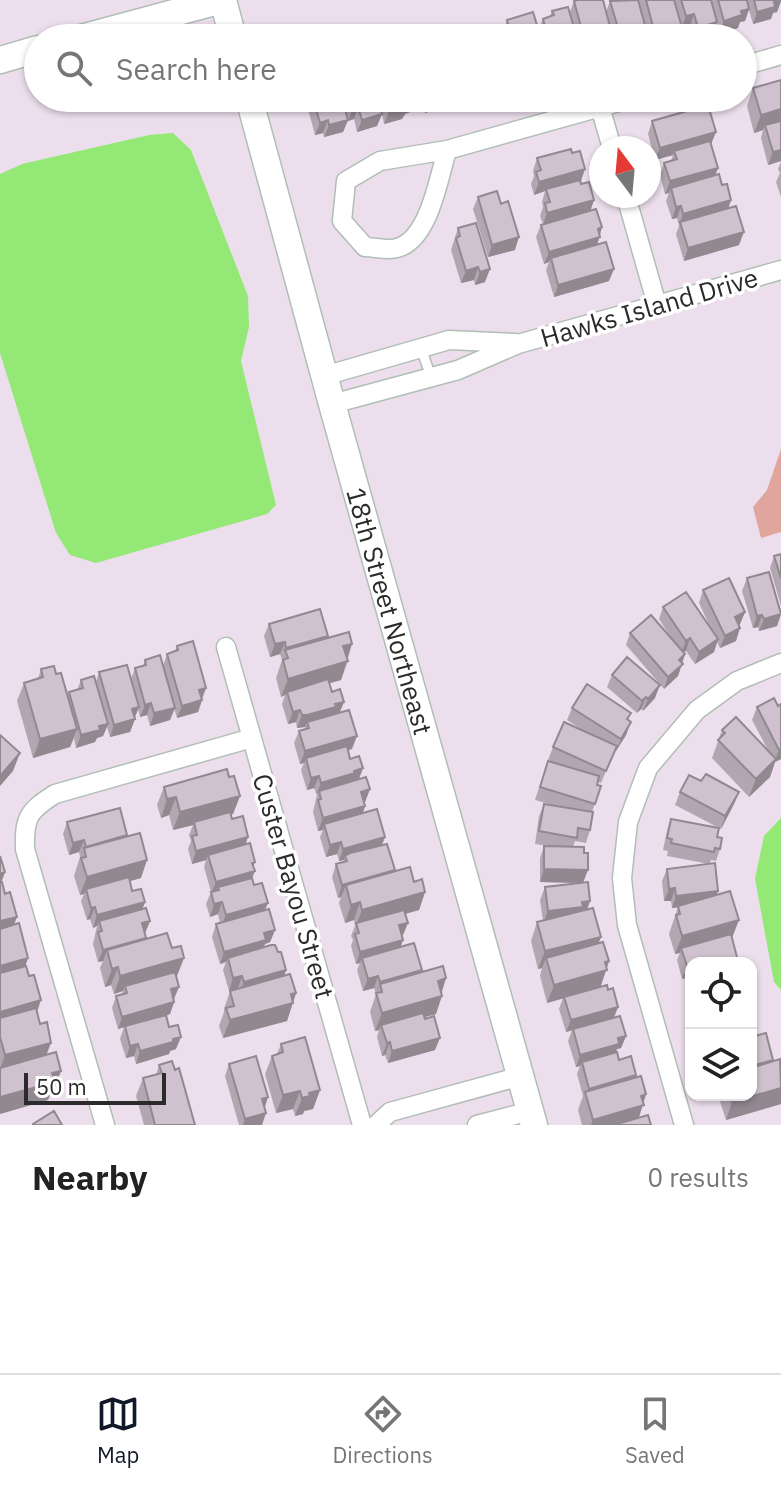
<!DOCTYPE html>
<html lang="en">
<head>
<meta charset="utf-8">
<style>
	:root { --surface:#fff; --page:#f6f6f6; --text:#222; --muted:#767676; --line:#e0e0e0; --accent:#111827 }
	body { margin:0; font-family:"IBM Plex Sans",sans-serif; background:var(--page); color:var(--text) }
	.controls { position:absolute; right:24px; bottom:24px; display:grid; overflow:hidden; border-radius:16px; box-shadow:0 2px 6px #0004 }
	.controls button { width:72px; height:72px; display:grid; place-items:center; padding:0; border:0; border-bottom:2px solid var(--line); background:var(--surface); color:var(--text); font:40px sans-serif }
	.compass { position:absolute; left:589px; top:136px; width:72px; height:72px; border-radius:50%; background:var(--surface); box-shadow:0 2px 6px #0004; rotate:344deg }
	.scale { position:absolute; left:24px; bottom:20px; width:142px; box-sizing:border-box; padding-left:8px; border:4px solid #2b2b2b; border-top:0; font-size:22px; line-height:28px; white-space:nowrap; color:#2b2b2b; -webkit-text-stroke:6px #fff; paint-order:stroke }
	.list { margin:0; padding:0; list-style:none }
	h2 { display:flex; justify-content:space-between; align-items:center; height:104px; margin:0; padding:0 32px; font-size:34px }
	h2 small { font-size:26px; font-weight:400; color:var(--muted) }
	.icon { flex:none; width:44px; height:44px; fill:none; stroke:currentColor; stroke-width:2; stroke-linecap:round; stroke-linejoin:round }
	.map { position:relative; flex:none; width:781px; height:1125px; overflow:hidden }
	.search { position:absolute; background:var(--surface); box-shadow:0 2px 6px #0004; left:24px; right:24px; top:24px; height:88px; display:flex; align-items:center; gap:20px; box-sizing:border-box; padding:0 28px; border-radius:44px; color:var(--muted); font-size:30px }
	.sheet { height:248px; background:var(--surface) }
	nav { display:flex; justify-content:space-around; align-items:center; box-sizing:border-box; height:112px; border-top:2px solid var(--line); background:var(--surface); font-size:22px; color:var(--muted) }
	nav a { display:grid; justify-items:center; gap:4px }
	nav .on { color:var(--accent) }
	.map>svg:first-child { display:block }
</style>
</head>
<body>
<div class="map">
<svg width="781" height="1125" viewBox="0 0 781 1125">
	<rect width="100%" height="100%" fill="#ecdeec"/>
	<path fill="#e0a69d" d="M781 449V532L761 538 753 507 767 490Z"/>
	<path fill="#94e976" d="M173 133 191 150 248 296 249 327 241 361 276 505 267 514 96 563 70 555 56 533 0 353V174L22 164 149 135Z
		M781 818V990L774 982 755 879 764 836Z"/>
	<g fill="none" stroke-linecap="round" stroke-linejoin="round">
		<g stroke="#b1beb5" stroke-width="12">
			<path id="lane" d="M421 348 431 377"/>
		</g>
		<g stroke="#b1beb5" stroke-width="21">
			<path id="street" d="M743 66 781 55
				M600 107 612 148
				M447 150C439 177 429 240 397 248 388 251 374 247 365 247L342 221 346 181 380 161 447 150 633 98
				M626 196 657 305
				M324 376 449 340 515 343
				M332 404 458 370 518 344 781 270
				M226 647 362 1125
				M105 1125 25 849C24 818 28 811 55 794L252 738
				M376 1125 390 1112 521 1076
				M477 1125 530 1111
				M684 1125 627 925 622 878 628 822 648 768 697 710 737 681 781 663"/>
		</g>
		<g stroke="#b1beb5" stroke-width="29">
			<g id="secondary">
				<path d="M223 0 233 38"/>
				<path d="M81 38 222 0"/>
				<path d="M0 60 38 49"/>
				<path id="s1" d="M249 98 332 404 534 1125"/>
			</g>
		</g>
		<use href="#lane" stroke="#fff" stroke-width="9"/>
		<use href="#street" stroke="#fff" stroke-width="18"/>
		<use href="#secondary" stroke="#fff" stroke-width="26"/>
	</g>
	<path fill="#b2a7b1" d="M612 0H781V2L777 12 773 13 771 19 753 24 749 10 745 21 740 22 738 28 719 33 717 23 713 34 700 38H693L690 26 682 28 683 31 680 38H648V36L647 38H476L503 32 507 20 538 30 543 19 550 16 552 11 570 12 574 1 606 12 610 1Z
		M781 80V161L768 165 761 138 763 130 754 133 747 106 753 88Z
		M305 98H414L415 100 410 112 405 114 402 119 384 124 382 114 377 126 357 132 354 119 348 121 345 109 348 120 343 132 324 137 323 133 315 135Z
		M415 98H446L442 108 425 113 423 109 418 110Z
		M652 121 716 132 711 144 718 168 715 176 731 200 728 208 739 245 684 261 676 234 679 226 677 218 672 219 666 201 669 193 665 194 660 175 664 163 671 161 673 155 655 160 648 134Z
		M572 153 585 169 580 181 581 184 594 200 590 210 602 227 597 245 609 281 554 297 546 270 549 262 544 264 536 237 541 225 543 224 540 216 543 207 542 202 545 191 534 195 531 184 534 176 533 171 537 158Z
		M781 162V197L776 182 780 173 778 169Z
		M478 197 515 250 488 257 473 209Z
		M458 228 485 282 475 285 474 280 461 283 451 250Z
		M781 554V606L770 568 774 556Z
		M747 578 781 613 777 626 759 631 758 627 753 628 742 591Z
		M703 590 745 612 740 624 739 625 736 641 720 648 717 642 714 652 695 664 686 651 683 652 685 654 678 676 664 689 626 645 630 633 670 636 659 619 663 607 711 629 699 603Z
		M269 624 328 638 347 658 348 661 341 680 329 683 332 692 344 702 339 713 352 749 348 750 350 759 363 768 359 779 370 789 365 802H364L362 814 385 837 382 845 395 870 414 882 425 892 419 910 405 914 408 923 402 935 401 947 421 972 446 978 436 1014 424 1017 435 1050 388 1063 385 1055 382 1056 377 1037 379 1030 375 1031 370 1012 376 994 374 988 363 991 357 970 360 963 356 964 351 946 353 940 351 936 355 926 354 920 345 923 339 903 341 897 338 898 332 877 336 864 343 863 344 860 339 861 337 854 326 857 320 837 323 830 318 831 313 812 317 795 314 788 307 790 301 770 304 763 300 764 294 743 299 731 305 729V727L297 728 296 722 288 724 282 704 285 695 281 697 276 678 282 660 280 654 270 657 264 636Z
		M177 646 206 688 198 712 177 718 174 708 170 720 150 726 147 715 140 717 138 709 130 732 110 737 107 727 103 736 97 738 95 742 76 748 74 738 70 747 33 758 17 701 24 683 38 679 41 669 56 674 67 696 69 692 77 690 81 680 96 682 99 672 131 679 135 668 143 666 145 660 163 666 167 654 175 651Z
		M612 675 655 698 643 711 641 709 637 713 607 687Z
		M774 698 781 759 775 762 770 777 749 797 712 758 722 730 768 750 752 720 757 707Z
		M572 708 629 720 626 735 616 751 615 750 601 783 597 782V785L601 786 592 812 590 830 586 843 575 841 573 847 583 883 540 882V858L544 846H550L535 844 539 816 544 804 553 805 535 800 548 761 558 764 548 760 553 747 584 731 567 720Z
		M229 777 240 796 233 814H231L232 819 246 844 253 867 252 878 254 885 275 930 270 942 265 944 263 947 278 952 286 970 284 976 296 993 287 1021 223 1038 219 1026 224 1012V1009L230 991 238 988 229 991 223 970 226 962 220 964 212 937 216 924 220 923 218 914 210 917 206 904 211 892 204 867 206 860 192 864 188 849 191 841 189 835 193 825 173 830 169 815 161 818 157 805 164 787Z
		M680 792H739L734 804 721 829 675 805Z
		M671 819 717 837 720 849 716 861 711 860 710 863 718 891 691 963V976L682 979 677 960 680 953 675 954 669 934 678 907 672 908 671 901H664L662 881 667 869 709 864 667 856 668 851 663 850 667 831Z
		M67 822 141 878 130 881 132 891 145 902 142 910 150 921 145 933 146 938 177 976 176 977 174 1002 170 1014 166 1016 176 1049 170 1051 169 1054 136 1064 134 1056 126 1058 120 1039 124 1027 118 1029 112 1008 116 996 122 994 123 991 114 994 111 985 105 987 100 968 103 961 98 962 93 944 97 926 93 928 90 919 87 920 81 901 84 894 80 895 74 876 80 857 79 852 69 855 63 834Z
		M0 856 5 872 1 882 26 966 47 1055 61 1071 54 1089 52 1090 48 1100 0 1114Z
		M545 887 587 910 598 943 609 961 601 986 608 990 618 1007 614 1018 626 1036 621 1048 617 1049 616 1052 619 1060 636 1075V1077L646 1094 639 1118 651 1125H582L578 1110 583 1096 577 1074 580 1066 576 1067 568 1041 572 1030 566 1032 559 1009 563 998 547 1003 540 976 542 968 538 969 531 941 537 922 543 921 540 900Z
		M766 1033 773 1062 780 1059 781 1061V1104L726 1120 718 1095H751V1037Z
		M281 1044 320 1090 313 1109 304 1111 303 1114 295 1116 293 1109 276 1113 265 1074 272 1056 277 1054Z
		M229 1064 264 1108 262 1125H239L225 1076Z
		M159 1065 195 1125H144L136 1096 143 1078 156 1075Z"/>
	<path fill="#918890" d="M781 0 777 12 773 13 771 19 753 24 757 12 774 2Z
		M749 9 745 21 740 22 738 28 719 33 724 21 741 11Z
		M694 14 690 26 681 29 686 16Z
		M717 22 713 34 700 38H694L698 28Z
		M683 31 680 38H664L665 36Z
		M663 32 661 38H654L655 34Z
		M423 98H427L423 109 418 110Z
		M438 98H446L442 108 425 113 429 101Z
		M456 98H471L470 100 453 105Z
		M415 100 410 112 405 114 402 119 384 124 389 112 406 102Z
		M358 107 354 119 348 121 353 108Z
		M781 109V125H765L763 130 754 133 761 115Z
		M382 114 377 126 357 132 362 120Z
		M328 120 323 133 315 135 320 123Z
		M348 120 343 132 324 137 329 125Z
		M716 132 711 144 674 151 673 155 655 160 660 148Z
		M781 150V161L768 165 773 152Z
		M718 168 713 180 671 188 669 193 665 194 670 181Z
		M585 169 581 181 547 191 546 189 545 191 534 195 539 182Z
		M594 200 590 212 543 225 547 213Z
		M731 200 727 212 680 222 683 214Z
		M681 206 677 218 672 219 676 207Z
		M602 227 596 249 551 258 549 262 544 264 549 252Z
		M744 232 739 245 684 261 688 248Z
		M519 237 515 250 488 257 492 245Z
		M478 267 474 280 461 283 466 271Z
		M490 269 485 282 475 285 480 272Z
		M614 269 609 281 554 297 558 285Z
		M745 612 740 624 731 629 735 617Z
		M781 614 777 626 759 631 764 619Z
		M762 615 758 627 753 628 757 616Z
		M740 628 736 641 720 648 725 636Z
		M690 638 686 651 681 653 686 641Z
		M718 639 714 652 695 664 699 652Z
		M285 642 280 654 270 657 275 644Z
		M352 644 341 680 288 695 287 692 285 695 281 697 288 679 343 646Z
		M685 654 678 676 664 689 668 677 679 660Z
		M660 685 655 698 643 711 648 699Z
		M206 688 201 700 199 690Z
		M646 697 641 709 637 713 642 701Z
		M202 700 198 712 177 718 182 706Z
		M344 702 339 714 307 722 305 727 297 728 302 715Z
		M151 703 147 715 140 717 145 705Z
		M139 707 134 719 132 709Z
		M175 708 170 720 150 726 154 713Z
		M300 710 296 722 288 724 293 712Z
		M135 719 130 732 110 737 114 725Z
		M631 722 626 735 616 751 621 739Z
		M108 724 103 736 97 738 95 742 76 748 81 735 99 726Z
		M77 729 70 747 33 758 40 739Z
		M357 736 352 749 307 762 306 758 304 763 300 764 305 751Z
		M781 749V759L775 762 770 777 749 797 756 779 775 760 779 750Z
		M20 753 13 771 0 786V776Z
		M363 768 358 781 319 791 316 795 321 783Z
		M319 776 314 788 307 790 311 778Z
		M370 789 365 802 356 804 361 792Z
		M739 792 734 804 721 829 725 816Z
		M240 796 233 814 194 825V822L193 825 173 830 180 812Z
		M176 797 169 815 161 818 167 799Z
		M365 806 361 819 324 824 323 830 318 831 323 818Z
		M248 837 244 849 208 855 206 860 192 864 196 851Z
		M385 837 380 849 345 856 344 860 339 861 343 849Z
		M84 840 79 852 69 855 73 843Z
		M341 842 337 854 326 857 330 845Z
		M147 860 141 878 87 893 86 889 84 894 80 895 87 877Z
		M255 862 251 872 255 871 250 883 219 890 218 887 216 893 211 894 216 882Z
		M544 869 588 870 583 883 540 882Z
		M5 872 0 886V874Z
		M342 885H346L341 897 338 898Z
		M675 888 671 901H664L669 889Z
		M718 891 713 903 672 908 676 896Z
		M425 892 419 910 357 927 356 925 362 910Z
		M590 901 586 913 543 923 548 911Z
		M145 902 140 915 99 921 97 926 93 928 97 915Z
		M222 902 218 914 210 917 214 904Z
		M360 902 354 920 345 923 351 905Z
		M268 903 263 915 221 927 226 915Z
		M95 907 90 919 87 920 91 908Z
		M17 917 10 935 0 938V921Z
		M739 920 732 938 681 948 680 953 675 954 682 936Z
		M150 921 145 933 142 923Z
		M408 923 403 935 395 938 399 925Z
		M275 930 270 942 265 944 262 952 228 958 226 962 220 964 224 952 264 933Z
		M601 937 594 955 546 958 542 968 538 969 545 951Z
		M146 938 107 950 103 961 98 962 103 950Z
		M403 940 399 952 362 958 360 963 356 964 360 952Z
		M28 958 22 976 0 983V966Z
		M184 958 177 976 126 990 125 986 123 991 114 994 120 976Z
		M609 961 600 988 547 1003 554 985Z
		M691 965V976L682 979 687 966Z
		M118 967 111 985 105 987 112 969Z
		M286 970 282 982 239 994 244 982Z
		M422 970 418 982 380 984 376 994 380 982Z
		M242 976 238 988 229 991 233 978Z
		M378 976 374 988 363 991 368 979Z
		M446 978 440 996H442L436 1014 382 1029 381 1025 379 1030 375 1031 382 1013 438 981Z
		M179 987 174 999 166 1001 171 989Z
		M296 993 287 1021 223 1038 230 1020Z
		M41 1000 35 1018 0 1028V1012Z
		M174 1002 170 1014 118 1029 122 1017Z
		M618 1007 613 1019 566 1032 571 1020Z
		M626 1036 621 1048 617 1049 614 1056 582 1062 580 1066 576 1067 580 1055 618 1038Z
		M181 1037 176 1049 170 1051 169 1054 136 1064 140 1051Z
		M440 1038 435 1050 388 1063 392 1051Z
		M390 1042 385 1055 382 1056 387 1043Z
		M51 1043 44 1061 0 1069 5 1055Z
		M138 1044 134 1056 126 1058 130 1046Z
		M61 1071 54 1089 52 1090 48 1100 0 1114V1097L52 1073Z
		M636 1075 632 1088 586 1097 589 1089Z
		M781 1088V1104L726 1120 732 1102Z
		M320 1090 313 1109 304 1111 303 1114 295 1116 302 1098 309 1093Z
		M300 1091 293 1109 276 1113 283 1095Z
		M646 1094 637 1123 630 1125H591L593 1120Z
		M268 1097 264 1110 262 1099Z
		M266 1113 262 1125H243L245 1119Z"/>
	<path fill="#cfc2ce" stroke="#918890" stroke-width="2" d="M578 0H603L613 38H584L574 1Z
		M638 0 648 36 641 38H621L610 1Z
		M646 0H674L683 31 665 36 663 32 655 34Z
		M681 0H711L717 22 698 28 694 14 686 16Z
		M718 0H747L749 9 741 11 742 15 724 21Z
		M754 0H780L774 2 775 7 757 12Z
		M568 7 577 38H548L543 19 554 15 552 11Z
		M533 12 541 38H512L507 20Z
		M502 30 505 38H477L476 37Z
		M781 80V109L761 115 753 88Z
		M313 98H342L348 120 329 125 328 120 320 123Z
		M350 98H377L382 114 362 120 358 107 353 108Z
		M385 98H414L415 100 406 102 407 107 389 112Z
		M708 105 716 132 660 148 652 121Z
		M781 121V150L773 152 765 125Z
		M710 141 718 168 670 181 664 163 677 159 674 151Z
		M571 149 572 153 580 151 585 169 539 182 536 172 541 170 537 158Z
		M719 174 722 185 727 184 731 200 683 214 681 206 676 207 671 188Z
		M580 180 581 184 589 182 594 200 547 213 545 203 550 202 546 189Z
		M497 191 501 204 508 201 519 237 492 245 478 197Z
		M736 206 744 232 688 248 680 222Z
		M596 209 602 227 598 229 600 237 549 252 541 225Z
		M476 223 490 269 480 272 478 267 466 271 456 238 460 236 458 228Z
		M606 242 614 269 558 285 551 258Z
		M781 554V578L774 556Z
		M769 572 781 614 764 619 762 615 757 616 747 578Z
		M729 578 745 612 735 617 740 628 725 636 703 590Z
		M686 592 718 639 699 652 690 638 686 641 663 607Z
		M320 609 328 636 286 648 285 642 275 644 269 624Z
		M651 615 685 654 679 660 683 664 668 677 630 633Z
		M349 632 352 644 343 646 348 661 288 679 283 660 288 658 285 650Z
		M193 641 206 688 199 690 202 700 182 706 167 654 178 650 177 646Z
		M160 655 175 708 154 713 151 703 145 705 135 668 146 665 145 660Z
		M627 657 660 685 648 699 646 697 642 701 612 675Z
		M127 665 139 707 132 709 135 719 114 725 99 672Z
		M54 666 56 674 61 673 77 729 40 739 24 683 43 677 41 669Z
		M94 676 108 724 99 726 100 730 81 735 69 692 83 688 81 680Z
		M328 679 332 692 340 689 344 702 335 704 336 707 307 715H302L300 710 293 712 287 692Z
		M587 684 631 713 627 719 631 722 621 739 572 708Z
		M774 698 778 706 781 704V749L779 750 757 707Z
		M349 710 357 736 305 751 299 731 309 728 307 722Z
		M736 717 776 759 756 779 718 740 725 733 722 730Z
		M564 722 617 746 606 771 553 747Z
		M0 735 20 753 0 776Z
		M347 746 350 759 359 756 363 768 354 771 355 773 321 783 319 776 311 778 306 758Z
		M548 761 599 776 597 785 601 786 595 804 540 787Z
		M227 769 229 777 234 776 240 796 180 812 176 797 167 799 164 787Z
		M706 774 739 792 725 816 680 792 689 775 701 781Z
		M366 777 370 789 361 792 365 806 323 818 318 800 321 799 319 791Z
		M544 804 593 812 590 830 578 828 577 838 539 831Z
		M120 808 127 835 86 847 84 840 73 843 67 822Z
		M377 809 385 837 343 849 341 842 330 845 324 824Z
		M230 812 232 819 243 816 248 837 196 851 192 836 197 835 194 822Z
		M671 819 719 828 717 837 722 838 720 849 715 848 714 852 671 843 672 839 667 838Z
		M140 833 147 860 87 877 81 858 86 857 84 848Z
		M250 843 255 862 252 863 255 871 216 882 208 855Z
		M387 844 395 870 342 885 336 864 347 861 345 856 350 853Z
		M544 846 584 847V853H588V870L544 869Z
		M0 856 5 872 0 874Z
		M715 863 718 891 676 896 675 888 669 889 667 869Z
		M410 867 414 882 422 879 425 892 362 910 360 902 351 905 346 885Z
		M129 877 132 891 141 889 145 902 97 915 95 907 91 908 86 889Z
		M252 878 254 885 262 883 268 903 226 915 222 902 214 904 211 892 219 890 218 887Z
		M0 882H2L5 894 10 892 17 917 0 921Z
		M588 882 590 901 582 902 583 907 548 911 545 887Z
		M730 891 739 920 682 936 676 915 680 914 678 906Z
		M146 908 150 921 142 923 146 938 103 950 98 932 102 931 99 921Z
		M593 908 601 937 545 951 537 922Z
		M269 909 275 930 264 933 266 940 224 952 216 924Z
		M404 910 408 923 399 925 403 940 360 952 355 934 359 933 356 923Z
		M19 923 28 958 0 966V929Z
		M167 933 172 948 181 946 184 958 120 976 118 967 112 969 107 950Z
		M731 934 738 961 732 963H691V965L687 966 681 948Z
		M603 942 609 961 605 962 607 970 554 985 546 958Z
		M414 943 422 970 380 982 378 976 368 979 362 958Z
		M271 945H275L278 952H281L286 970 244 982 242 976 233 978 228 958Z
		M26 966 29 976 34 975 41 1000 0 1012V973Z
		M443 966 446 978 438 981 442 996 382 1013 376 993 382 992 380 984Z
		M175 972 179 987 171 989 174 1002 122 1017 116 996 127 993 125 986Z
		M290 974 296 993 291 994 293 1003 230 1020 226 1008 234 1006 230 991Z
		M607 985 608 990 613 988 618 1007 571 1020 564 997Z
		M36 1008 40 1024 47 1022 51 1043 5 1055 0 1037V1018Z
		M423 1013 425 1019 434 1016 440 1038 392 1051 390 1042 387 1043 381 1025Z
		M166 1015 169 1027 178 1025 181 1037 173 1039V1042L140 1051 138 1044 130 1046 125 1026Z
		M620 1016 626 1036 618 1038 619 1044 580 1055 573 1029Z
		M766 1033 773 1060 751 1066V1037Z
		M305 1037 320 1090 309 1093 310 1096 302 1098 300 1091 283 1095 272 1056 283 1052 281 1044Z
		M56 1052 61 1071 52 1073 55 1082 0 1097V1068Z
		M617 1052 619 1060 631 1056 636 1075 589 1089 582 1062Z
		M256 1056 268 1097 262 1099 266 1113 245 1119 229 1064Z
		M780 1059 781 1088 732 1102 730 1095H751V1068Z
		M172 1061 175 1070 179 1068 195 1125H155L143 1078 162 1073 159 1065Z
		M641 1076 646 1094 641 1096 644 1105 593 1120 585 1092Z
		M54 1111 62 1125H33V1124Z
		M648 1115 651 1125H614Z"/>
	<g text-anchor="middle" dominant-baseline="central" stroke-width="7" stroke-linejoin="round" paint-order="stroke">
		<g font-size="26" fill="#2b2b2b" stroke="#fff">
			<text transform="translate(649 307) rotate(-16)">Hawks Island Drive</text>
			<text stroke="none"><textPath href="#s1" startOffset="532">18th Street Northeast</textPath></text>
			<text transform="translate(294 886) rotate(74)">Custer Bayou Street</text>
		</g>
	</g>
</svg>
<div class="controls">
<button><svg class="icon" aria-label="locate" viewBox="0 0 24 24"><circle cx="12" cy="12" r="6"/><path d="M12 2v4M12 18v4M2 12h4M18 12h4"/></svg></button>
<button><svg class="icon" aria-label="layers" viewBox="0 0 24 24"><path d="M12 4l9 5-9 5-9-5zM3 14l9 5 9-5"/></svg></button>
</div>
<svg class="compass" viewBox="-18 -18 36 36"><path d="M0-13l5 13h-10z" fill="#e53935"/><path d="M0 13l5-13h-10z" fill="#767676"/></svg>
<div class="scale">50 m</div>
<div class="search"><svg class="icon" aria-label="search" viewBox="0 0 24 24"><circle cx="10" cy="10" r="6"/><path d="M15 15l6 6"/></svg>Search here</div>
</div>
<section class="sheet">
<h2>Nearby<small>0 results</small></h2>
<ul class="list">
</ul>
</section>
<nav>
<a class="on"><svg class="icon" aria-label="map" viewBox="0 0 24 24"><path d="M3 6l6-2 6 2 6-2v14l-6 2-6-2-6 2zM9 4v14M15 6v14"/></svg>Map</a>
<a><svg class="icon" aria-label="directions" viewBox="0 0 24 24"><path d="M12 3l9 9-9 9-9-9zM9 14v-3h6M13 9l2 2-2 2"/></svg>Directions</a>
<a><svg class="icon" aria-label="saved" viewBox="0 0 24 24"><path d="M7 4h10v16l-5-4-5 4z"/></svg>Saved</a>
</nav>
</body>
</html>
